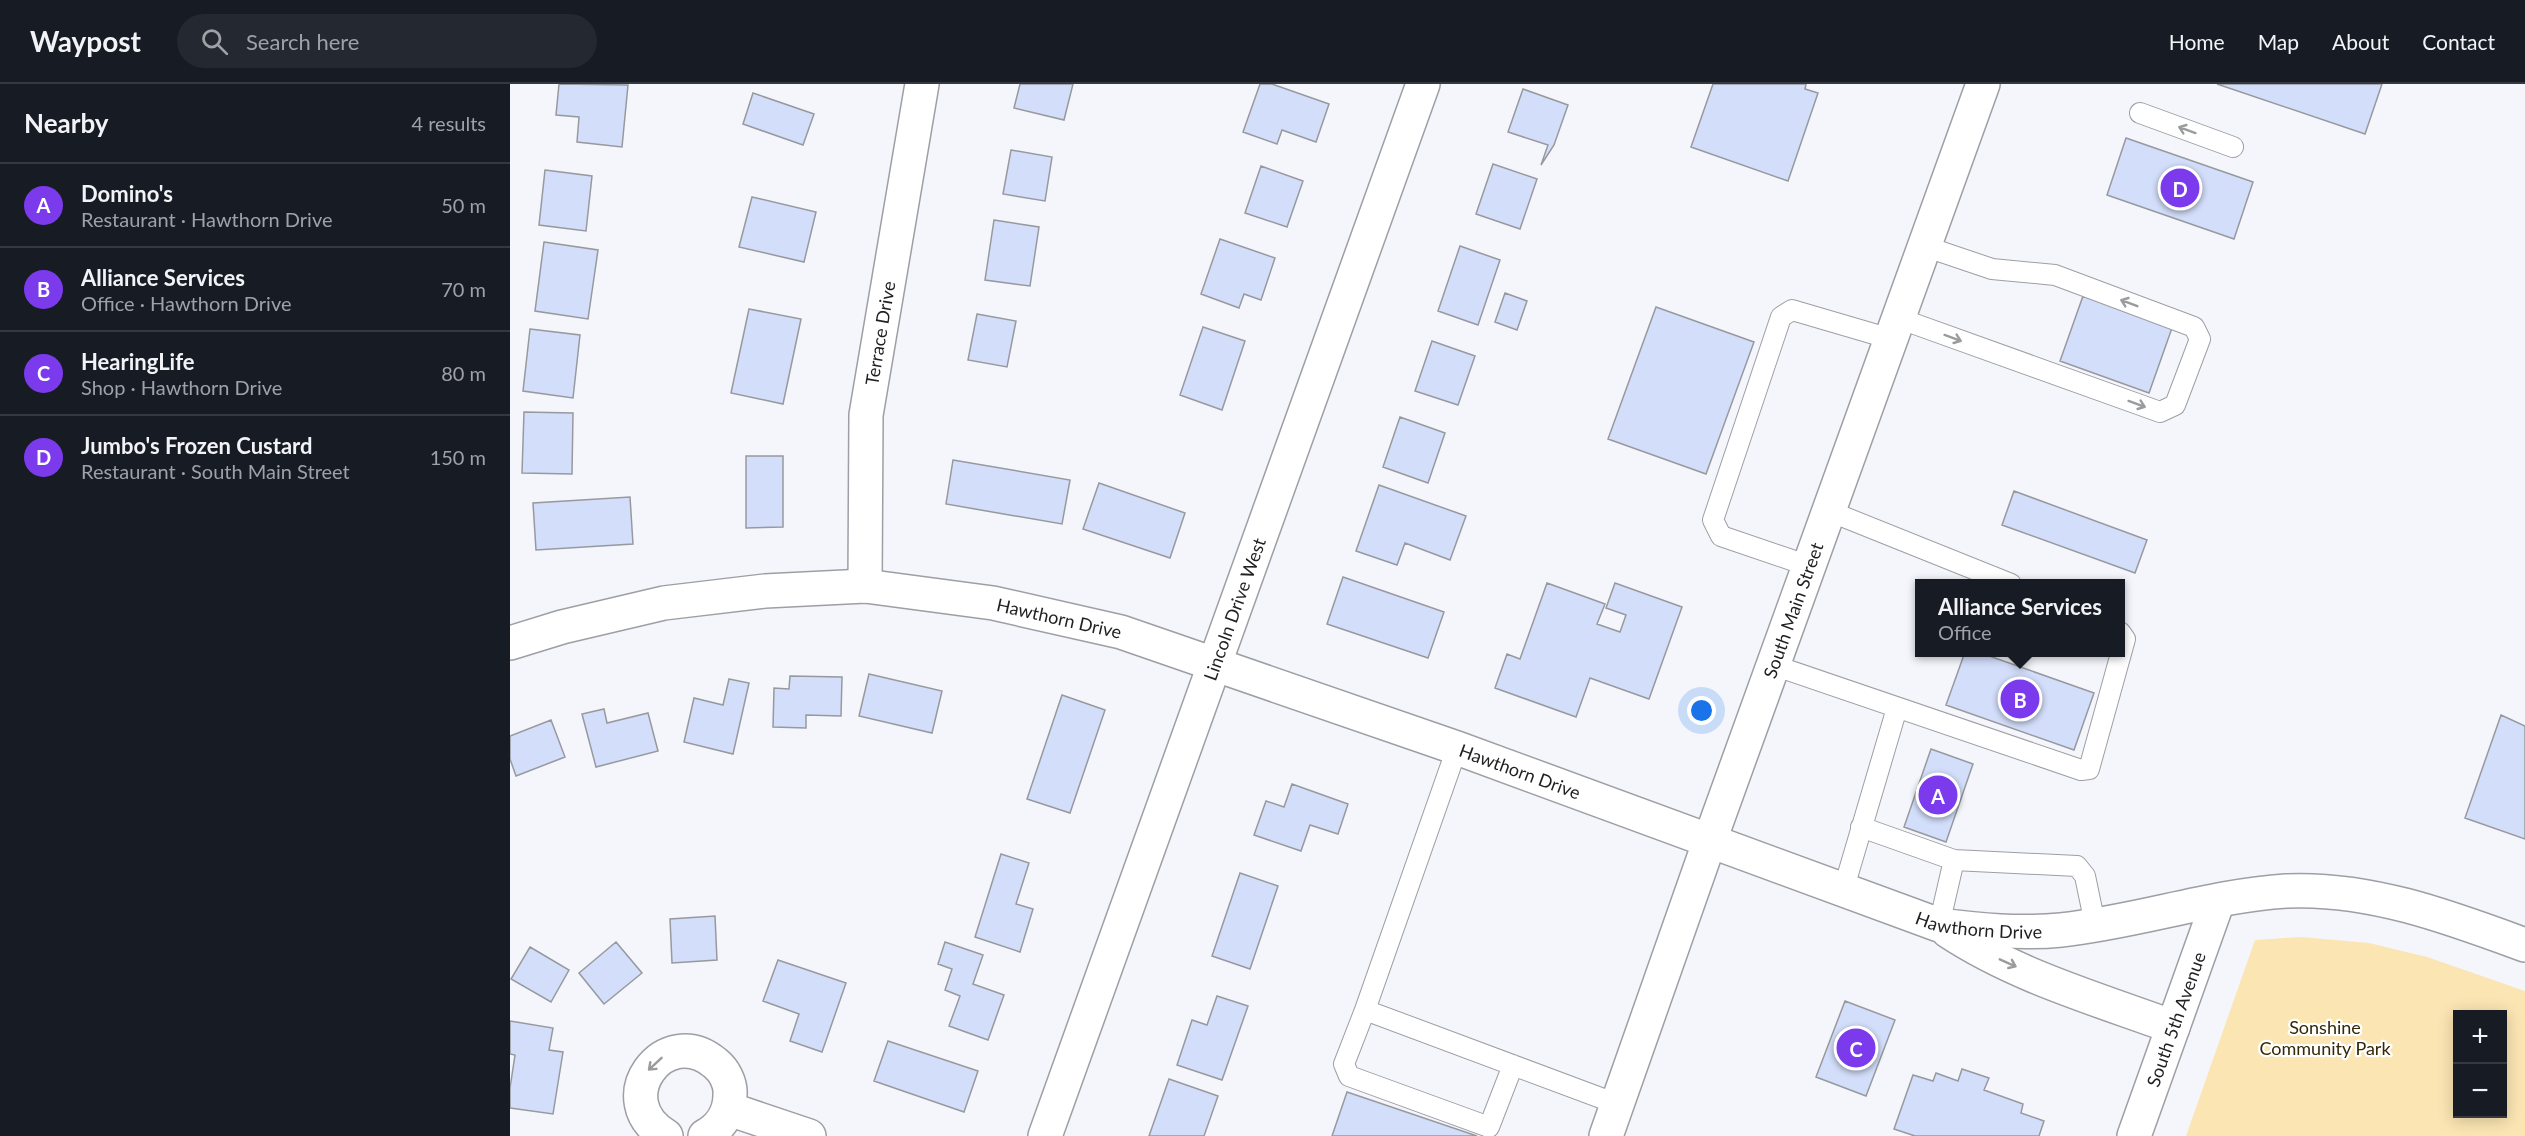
<!DOCTYPE html>
<html lang="en">
<head>
<meta charset="utf-8">
<style>
	:root { --surface:#171b24; --page:#242831; --text:#f1f3f6; --muted:#9ea1a6; --line:#363941; --accent:#7c3aed }
	body { margin:0; font-family:Lato,sans-serif; background:var(--page); color:var(--text) }
	.controls { position:absolute; right:18px; bottom:18px; display:grid; overflow:hidden; border-radius:0px; box-shadow:0 3px 15px #0003 }
	.controls button { width:54px; height:54px; display:grid; place-items:center; padding:0; border:0; border-bottom:2px solid var(--line); background:var(--surface); color:var(--text); font:30px sans-serif }
	.you { position:absolute; left:1192px; top:627px; width:21px; height:21px; margin:-15px; border:4px solid #fff; border-radius:50%; background:#1a73e8; box-shadow:0 0 0 9px #1a73e833 }
	.badge { display:grid; place-items:center; width:39px; height:39px; border-radius:50%; background:var(--accent); color:#fff; font-size:20px; font-weight:700 }
	.pin { position:absolute; translate:-50% -50%; border:3px solid #fff; box-shadow:0 2px 6px #0006 }
	.popup { position:absolute; left:1405px; top:495px; width:210px; height:78px; box-sizing:border-box; display:grid; place-content:center; border-radius:0px; background:var(--surface); filter:drop-shadow(0 2px 4px #0005); font-size:20px; white-space:nowrap; color:var(--muted) }
	.popup b { font-size:22px; color:var(--text) }
	.popup::after { content:''; position:absolute; left:50%; top:100%; margin-left:-12px; border:12px solid transparent; border-top-color:var(--surface) }
	.list { margin:0; padding:0; list-style:none }
	h2 { display:flex; justify-content:space-between; align-items:center; height:78px; margin:0; padding:0 24px; font-size:26px }
	h2 small { font-size:20px; font-weight:400; color:var(--muted) }
	.list li { display:grid; grid-template-columns:39px 1fr auto; gap:18px; align-items:center; box-sizing:border-box; height:84px; padding:0 24px; border-top:2px solid var(--line) }
	.list b { display:block; font-size:22px; white-space:nowrap }
	.list p { margin:0; font-size:20px; white-space:nowrap; color:var(--muted) }
	.list em { font-size:20px; font-style:normal; color:var(--muted) }
	.icon { flex:none; width:33px; height:33px; fill:none; stroke:currentColor; stroke-width:2; stroke-linecap:round; stroke-linejoin:round }
	.map { position:relative; flex:none; width:2015px; height:1052px; overflow:hidden }
	header { display:flex; align-items:center; gap:36px; box-sizing:border-box; height:84px; padding:0 30px; background:var(--surface); border-bottom:2px solid var(--line) }
	header strong { font-size:28px }
	nav { display:flex; gap:33px; margin-inline-start:auto; font-size:21px }
	.search { width:420px; height:54px; background:var(--page); display:flex; align-items:center; gap:15px; box-sizing:border-box; padding:0 21px; border-radius:33px; color:var(--muted); font-size:22px }
	main { display:flex }
	aside { flex:1; background:var(--surface) }
	.map>svg:first-child { display:block }
</style>
</head>
<body>
<header>
<strong>Waypost</strong>
<div class="search"><svg class="icon" aria-label="search" viewBox="0 0 24 24"><circle cx="10" cy="10" r="6"/><path d="M15 15l6 6"/></svg>Search here</div>
<nav><a>Home</a><a>Map</a><a>About</a><a>Contact</a></nav>
</header>
<main>
<aside>
<h2>Nearby<small>4 results</small></h2>
<ul class="list">
<li><span class="badge">A</span><div><b>Domino's</b><p>Restaurant · Hawthorn Drive</p></div><em>50 m</em></li>
<li><span class="badge">B</span><div><b>Alliance Services</b><p>Office · Hawthorn Drive</p></div><em>70 m</em></li>
<li><span class="badge">C</span><div><b>HearingLife</b><p>Shop · Hawthorn Drive</p></div><em>80 m</em></li>
<li><span class="badge">D</span><div><b>Jumbo's Frozen Custard</b><p>Restaurant · South Main Street</p></div><em>150 m</em></li>
</ul>
</aside>
<div class="map">
<svg width="2015" height="1052" viewBox="0 0 2015 1052">
	<rect width="100%" height="100%" fill="#f4f6fc"/>
	<path fill="#fbe5b3" fill-rule="evenodd" d="M1791 853 1859 859 1917 873 2015 907V1052H1676L1745 856ZM1948 930H1992V1030H1948Z"/>
	<path fill="#d3defa" stroke="#97999e" stroke-width="1.5" d="M49 0 118 1 112 63 67 58 69 33 46 31Z
		M510 0H563L554 36 504 24Z
		M750 0H762L819 20 806 58 772 46 767 60 733 48Z
		M1203 0H1296L1295 5 1308 9 1278 97 1181 63Z
		M1707 0H1872L1855 50Z
		M1013 5 1058 21 1044 61 1031 81 1038 61 998 48Z
		M243 9 304 30 293 61 233 40Z
		M1616 54 1743 98 1724 155 1597 111Z
		M501 66 542 73 535 117 493 110Z
		M983 80 1027 95 1010 145 966 130Z
		M751 82 793 97 777 143 735 129Z
		M35 86 82 92 76 147 29 141Z
		M242 113 306 128 294 178 229 163Z
		M484 136 529 143 520 202 475 196Z
		M710 155 765 174 751 216 734 210 729 224 691 210Z
		M34 158 88 166 78 235 25 227Z
		M950 162 990 176 968 241 928 227Z
		M995 209 1017 217 1007 246 985 238Z
		M1573 212 1662 244 1639 309 1550 277Z
		M1146 223 1244 258 1196 390 1098 355Z
		M239 225 291 235 273 320 221 309Z
		M467 230 506 237 497 283 458 276Z
		M693 243 735 257 712 326 670 311Z
		M20 245 70 251 63 314 13 307Z
		M922 257 965 272 948 321 905 307Z
		M14 328 63 329 62 390 12 389Z
		M890 333 935 349 918 399 873 383Z
		M236 372H273V443L236 444Z
		M443 376 560 396 552 440 436 420Z
		M589 399 675 429 660 474 573 445Z
		M869 401 956 432 940 476 895 459 887 481 846 467Z
		M1504 407 1637 456 1625 489 1492 441Z
		M120 413 123 460 26 466 23 419Z
		M833 493 934 528 918 574 817 540Z
		M1037 499 1095 520 1087 540 1110 548 1116 531 1096 524 1105 499 1172 523 1139 615 1080 594 1066 633 985 604 997 570 1010 575Z
		M1455 568H1468L1584 609 1564 666 1436 621Z
		M359 590 432 607 422 649 349 632Z
		M280 592 332 593 331 632 296 631V644L263 643 264 604 279 605Z
		M219 595 239 599 223 670 174 658 184 614 213 621Z
		M552 611 595 626 560 729 517 715Z
		M94 625 97 639 138 629 148 667 86 683 72 630Z
		M1991 631 2015 642V755L1955 734Z
		M41 636 55 673 6 692 0 675V652Z
		M1421 665 1463 680 1436 758 1394 743Z
		M782 700 838 720 828 750 800 741 791 767 744 751 756 717 774 723Z
		M491 770 519 779 506 820 523 825 510 868 465 853Z
		M730 789 768 802 740 885 702 872Z
		M205 832 207 876 162 879 160 835Z
		M106 858 132 889 94 920 69 889Z
		M435 858 473 871 463 900 494 911 478 956 439 942 450 912 435 906 442 885 428 880Z
		M20 863 59 886 41 918 1 895Z
		M268 876 336 899 312 968 280 957 289 930 253 917Z
		M707 912 738 922 712 996 667 981 682 936 697 941Z
		M1335 917 1385 936 1356 1012 1306 993Z
		M0 937 43 944 39 966 53 968 43 1030 0 1024V1004L5 971 0 970Z
		M378 957 468 987 454 1028 364 997Z
		M1452 985 1479 994 1474 1006 1513 1020 1511 1029 1534 1037 1529 1052H1405L1384 1045 1403 991 1423 997 1426 989 1448 997Z
		M659 995 708 1012 694 1052H639Z
		M837 1008 967 1052H822Z"/>
	<g fill="none" stroke-linecap="round" stroke-linejoin="round">
		<g stroke="#9d9fa4" stroke-width="22">
			<path id="service" d="M1630 29 1723 63
				M1388 234 1650 328 1665 321 1690 255 1684 243 1545 191 1482 185 1414 162
				M1319 427 1501 500
				M1299 482 1211 452 1203 436 1271 233 1282 226 1381 255
				M1263 581 1571 686 1579 685 1615 555 1610 548
				M1351 743 1444 776 1567 782 1575 792 1585 840
				M1333 807 1387 624
				M1429 841 1444 776
				M855 926 947 664
				M1003 981 979 1043 839 992 834 980 855 926 1107 1020"/>
		</g>
		<g stroke="#9d9fa4" stroke-width="36">
			<g id="minor">
				<path id="s1" d="M355 502 356 331 412 0"/>
				<path id="s2" d="M0 559 52 543 154 519 255 507 355 502 483 519 611 548 947 664 1429 841C1470 846 1510 850 1551 846 1627 838 1700 812 1776 807 1859 803 1939 833 2015 861"/>
				<path d="M1438 847C1506 892 1587 915 1663 943"/>
				<path d="M219 1025 299 1052"/>
				<path d="M156 1052C96 1016 155 937 205 979 214 986 221 999 220 1011 220 1029 210 1044 195 1052"/>
				<path id="s3" d="M535 1052 913 0"/>
				<path id="s4" d="M1624 1052 1708 817"/>
			</g>
		</g>
		<g stroke="#9d9fa4" stroke-width="36">
			<g id="secondary">
				<path id="s5" d="M1096 1052 1200 756 1473 0"/>
			</g>
		</g>
		<use href="#service" stroke="#fff" stroke-width="20"/>
		<use href="#minor" stroke="#fff" stroke-width="33"/>
		<use href="#secondary" stroke="#fff" stroke-width="33"/>
	</g>
	<defs><path id="oneway-shaft" d="M-6 0H5M1.5-3L5.5 0L1.5 3" fill="none" stroke-width="1.6" stroke-linecap="round" stroke-linejoin="round" transform="scale(1.5)"/></defs>
	<g stroke="#9a9b9c">
		<use href="#oneway-shaft" transform="translate(1677 46) rotate(-160)"/>
		<use href="#oneway-shaft" transform="translate(1619 219) rotate(-159)"/>
		<use href="#oneway-shaft" transform="translate(1443 254) rotate(20)"/>
		<use href="#oneway-shaft" transform="translate(1627 320) rotate(20)"/>
		<use href="#oneway-shaft" transform="translate(1498 879) rotate(24)"/>
		<use href="#oneway-shaft" transform="translate(145 980) rotate(137)"/>
	</g>
	<g text-anchor="middle" dominant-baseline="central" stroke-width="4.5" stroke-linejoin="round" paint-order="stroke">
		<g font-size="18" fill="#1f2022" stroke="#fff">
			<text stroke="none"><textPath href="#s1" startOffset="254">Terrace Drive</textPath></text>
			<text stroke="none"><textPath href="#s5" startOffset="558">South Main Street</textPath></text>
			<text stroke="none"><textPath href="#s3" startOffset="560">Lincoln Drive West</textPath></text>
			<text stroke="none"><textPath href="#s2" startOffset="558">Hawthorn Drive</textPath></text>
			<text stroke="none"><textPath href="#s2" startOffset="1044">Hawthorn Drive</textPath></text>
			<text stroke="none"><textPath href="#s2" startOffset="1530">Hawthorn Drive</textPath></text>
			<text stroke="none"><textPath href="#s4" startOffset="124">South 5th Avenue</textPath></text>
		</g>
		<g font-size="18" fill="#352806" stroke="#fff">
			<text x="1815" y="943">Sonshine<tspan x="1815" dy="21">Community Park</tspan></text>
		</g>
	</g>
</svg>
<div class="controls">
<button>+</button>
<button>−</button>
</div>
<div class="you"></div>
<div class="pin badge" style="left:1428px;top:711px">A</div>
<div class="pin badge" style="left:1510px;top:615px">B</div>
<div class="popup"><b>Alliance Services</b>Office</div>
<div class="pin badge" style="left:1346px;top:964px">C</div>
<div class="pin badge" style="left:1670px;top:104px">D</div>
</div>
</main>
</body>
</html>
